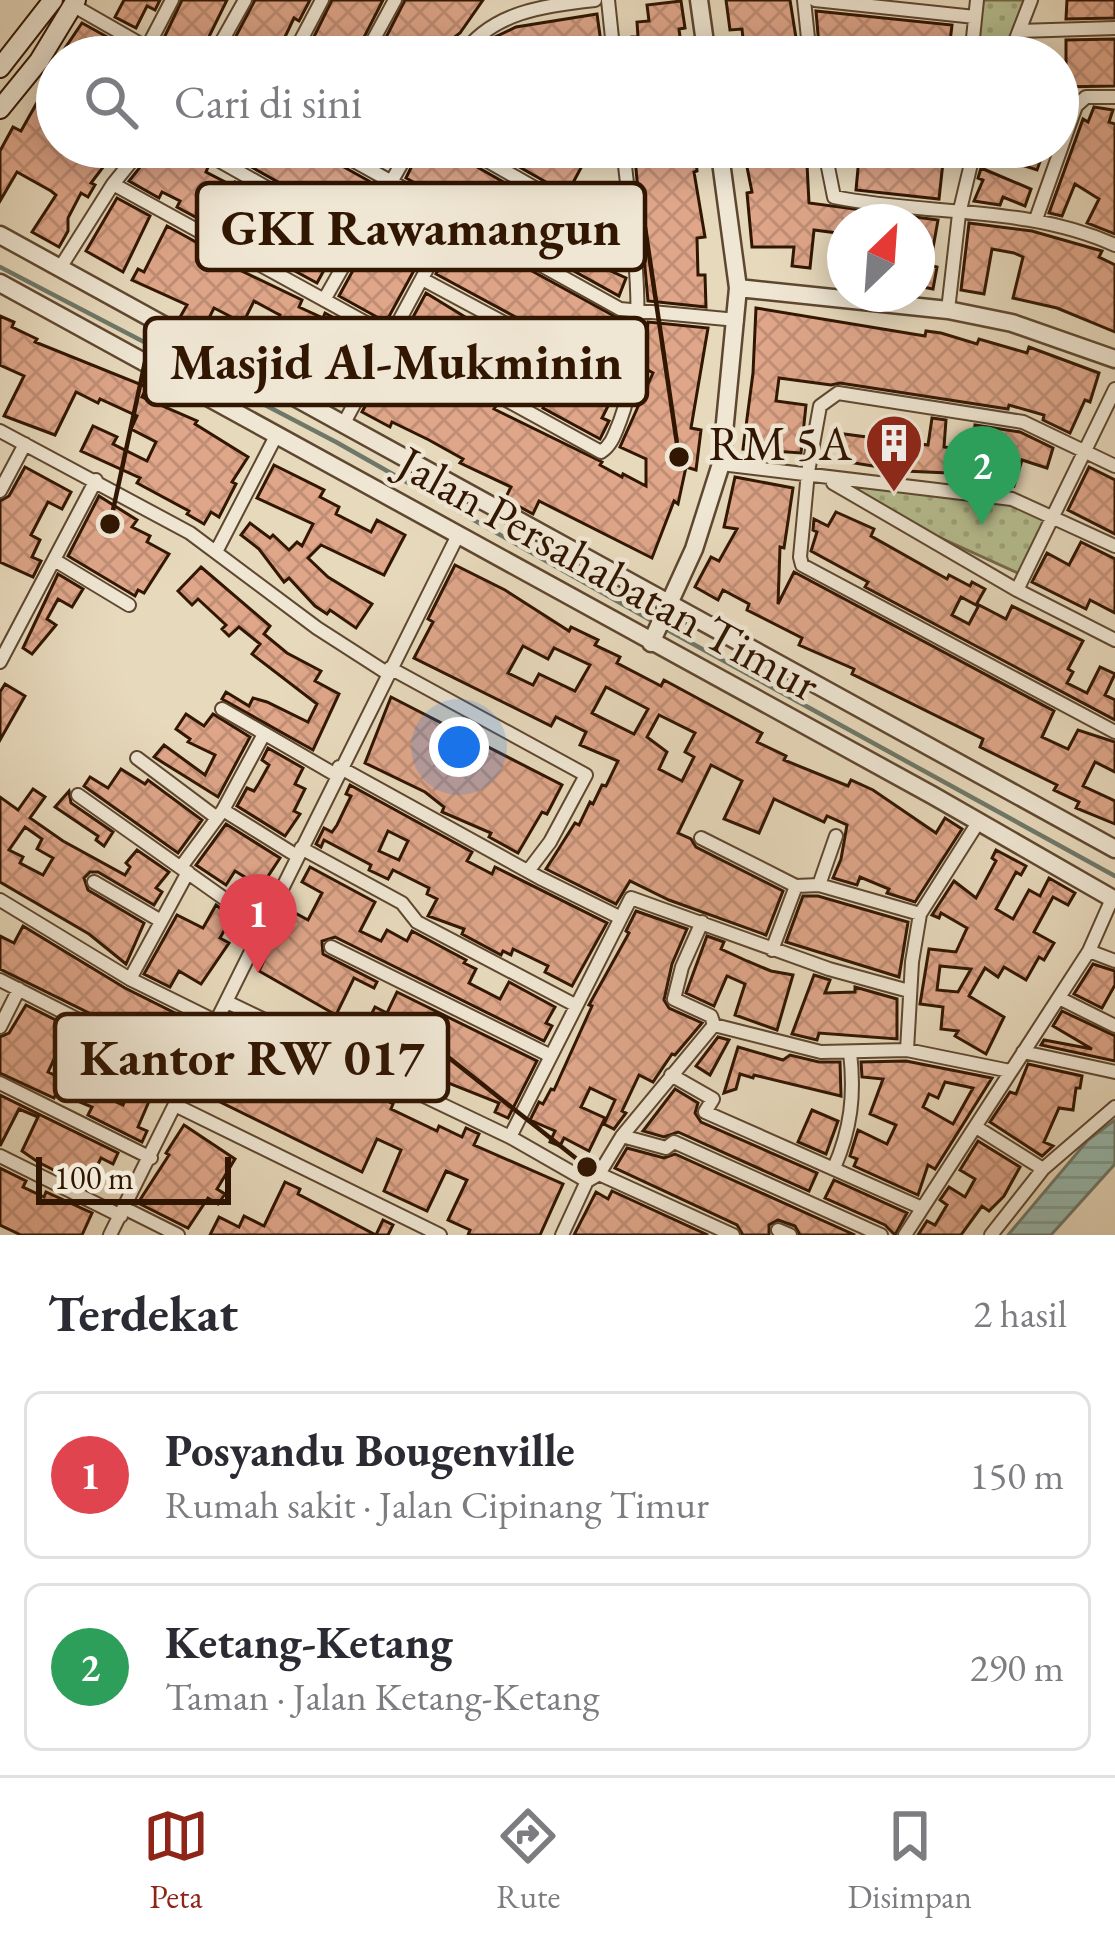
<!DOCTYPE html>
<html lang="id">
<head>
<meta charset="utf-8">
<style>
	:root { --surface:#fff; --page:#f2f2f3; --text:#2b2b33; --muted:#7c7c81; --line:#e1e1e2; --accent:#8f2418 }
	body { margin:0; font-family:"EB Garamond",serif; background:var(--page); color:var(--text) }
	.compass { position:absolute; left:827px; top:204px; width:108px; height:108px; border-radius:50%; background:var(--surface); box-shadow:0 6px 30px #0003; rotate:25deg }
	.scale { position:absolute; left:36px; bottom:30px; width:195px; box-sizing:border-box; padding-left:12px; border:6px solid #311602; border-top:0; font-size:33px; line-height:42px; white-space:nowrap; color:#311602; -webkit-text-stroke:9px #efe6d3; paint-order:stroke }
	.you { position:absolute; left:459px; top:747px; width:42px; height:42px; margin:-30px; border:9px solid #fff; border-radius:50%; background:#1a73e8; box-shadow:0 0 0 18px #1a73e833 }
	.badge { display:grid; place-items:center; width:78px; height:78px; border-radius:50%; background:var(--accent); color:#fff; font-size:39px; font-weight:700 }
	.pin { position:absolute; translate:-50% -99px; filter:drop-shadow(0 3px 6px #0008) }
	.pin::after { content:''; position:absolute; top:63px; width:42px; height:36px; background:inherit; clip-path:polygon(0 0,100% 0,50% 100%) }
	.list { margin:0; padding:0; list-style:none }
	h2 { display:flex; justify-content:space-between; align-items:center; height:156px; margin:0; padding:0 48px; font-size:51px }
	h2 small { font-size:39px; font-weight:400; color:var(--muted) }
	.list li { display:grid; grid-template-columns:78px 1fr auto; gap:36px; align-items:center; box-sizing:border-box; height:168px; margin:0 24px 24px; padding:0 24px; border:3px solid var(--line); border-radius:18px }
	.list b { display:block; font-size:45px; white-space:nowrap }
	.list p { margin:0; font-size:39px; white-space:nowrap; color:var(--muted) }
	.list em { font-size:39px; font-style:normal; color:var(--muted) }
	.icon { flex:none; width:66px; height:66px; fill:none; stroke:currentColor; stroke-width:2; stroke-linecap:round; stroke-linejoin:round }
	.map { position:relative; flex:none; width:1115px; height:1235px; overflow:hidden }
	.search { position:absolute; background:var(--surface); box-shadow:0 6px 30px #0003; left:36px; right:36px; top:36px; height:132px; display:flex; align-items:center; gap:30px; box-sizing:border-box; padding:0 42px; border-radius:66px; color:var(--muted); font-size:45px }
	.sheet { height:540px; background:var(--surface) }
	nav { display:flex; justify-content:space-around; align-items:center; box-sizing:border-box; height:168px; border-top:3px solid var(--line); background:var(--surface); font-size:33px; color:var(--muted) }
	nav a { display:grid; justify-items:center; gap:6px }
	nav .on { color:var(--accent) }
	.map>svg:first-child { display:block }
</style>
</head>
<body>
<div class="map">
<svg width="1115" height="1235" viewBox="0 0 1115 1235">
	<defs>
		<pattern id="green-dots" width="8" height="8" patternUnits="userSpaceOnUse" patternTransform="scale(3)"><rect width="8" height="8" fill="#b6bf91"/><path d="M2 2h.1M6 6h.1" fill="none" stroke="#9da37b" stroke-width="1.8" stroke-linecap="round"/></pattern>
		<pattern id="water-rules" width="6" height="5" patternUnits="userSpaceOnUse" patternTransform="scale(3)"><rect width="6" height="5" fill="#97baae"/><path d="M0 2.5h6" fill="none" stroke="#839f94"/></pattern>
		<pattern id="building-cross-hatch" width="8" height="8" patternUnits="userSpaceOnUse" patternTransform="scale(3)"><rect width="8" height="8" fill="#dfa68a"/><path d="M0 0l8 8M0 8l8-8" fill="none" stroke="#c08e75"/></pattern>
	</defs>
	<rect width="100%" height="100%" fill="#e7d9bc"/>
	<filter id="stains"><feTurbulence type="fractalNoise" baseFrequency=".00167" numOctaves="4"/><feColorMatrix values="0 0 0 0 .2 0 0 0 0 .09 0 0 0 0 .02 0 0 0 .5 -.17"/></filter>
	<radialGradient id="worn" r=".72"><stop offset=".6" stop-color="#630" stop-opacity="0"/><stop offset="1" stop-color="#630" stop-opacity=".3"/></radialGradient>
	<path fill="url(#green-dots)" stroke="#746a4a" stroke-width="3" d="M982 0H1036L1010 57H974Z
		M842 483 986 498 1050 517 1022 575 932 534Z"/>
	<path fill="url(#water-rules)" stroke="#6e7869" stroke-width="3" d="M1115 1120V1164L1051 1235H1008L1088 1140Z"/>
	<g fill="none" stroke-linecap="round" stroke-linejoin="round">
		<path stroke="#6e7869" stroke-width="4.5" d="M0 267 336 442 654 622
			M664 628 1115 876"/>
	</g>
	<path fill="url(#building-cross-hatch)" stroke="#311602" stroke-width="3" fill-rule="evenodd" d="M124 0H160L155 10 147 6 136 28 115 17Z
		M182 0H227L199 57H173L175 47 163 40Z
		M255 0H310L299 21 294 18 283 41 287 43 282 57H225Z
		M332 0H383L354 57H304Z
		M405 0H483L460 33 428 57H376Z
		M726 0H790L799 57H745L742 29 730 30Z
		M1067 0H1115V18L1066 19Z
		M681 1 685 28 679 29 682 53 634 57 632 37H638L637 22 649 21 647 5Z
		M816 11 952 25 950 42 955 43 954 57H820Z
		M597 14 603 57H524L520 42 487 57H474L493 38 516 27Z
		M82 23 127 48 139 57H105L94 50 91 57H59Z
		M1115 39V86L1058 87V70L1066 67V40Z
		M57 67V147H96L110 158 91 183 95 185 88 197 81 193 68 218V231L59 247 32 232 56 195 51 191 17 172 0 201V151L13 127 21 131Z
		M1094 107 1113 110 1109 122 1115 124V234L1087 223 1099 199 1075 184 1062 216 1049 213 1083 119 1088 122Z
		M162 147H185L189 155 208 167 206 172 233 186 235 182 344 244 333 263 329 261 317 283 177 207 180 201 162 192 159 198 129 181 145 161 153 164Z
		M216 147H319L324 156 369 181 349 222Z
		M421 147H453L458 156 622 250 611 271 626 278 619 296 406 178Z
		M498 147H582L590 151 567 194 495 153Z
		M634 147H695L697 171 694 172 705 237 697 238 698 275H705L706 307 648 301Z
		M743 147H812L813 164H807L809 203 938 220 930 265 937 267 933 289 917 286V222H845V234L814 230 810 268 792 266 794 247H752L747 193 752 192Z
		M860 147 944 153 939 199 856 190Z
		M985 147H1025L1043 153 1037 170 984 153Z
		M981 168 1031 189 1025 206 1003 197 1000 205 974 201 983 180 978 178Z
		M397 197 428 214 412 246 424 252 386 322 339 296 363 252 367 254Z
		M117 198 150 216 123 272 86 251Z
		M969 223 1032 231 1102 251 1099 257 1115 265V332L1057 308 1013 298 1023 257 1014 253 992 249 984 294 961 290Z
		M167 226 223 257 221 261 302 300 299 307 323 318 325 313 373 339 349 392 262 352 280 315 276 313 254 301 243 323 214 308 202 332 179 319 187 305 132 280 138 269 144 272Z
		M459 231 625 322 611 350 619 354 612 369 436 274Z
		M426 293 488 331 478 349 499 360 506 346 518 353 522 345 533 350 510 390 405 332Z
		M756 308 925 336 926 331 941 333 977 344 979 339 1027 353 1029 347 1099 373 1090 402 1085 400 1070 433 1043 420 1044 415 1009 405 1008 409 840 383 831 385 779 378 776 401 806 405 801 453 743 449 753 373Z
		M0 316 14 322 12 327 37 339 35 342 147 387 142 397 197 421 195 424 248 457 232 482 236 484 219 517 211 512 204 524 187 514 189 511 137 483 140 478 81 451 93 426 117 437 113 444 147 461 156 442 131 429 137 416 100 399 98 403 76 392 55 435 4 416 24 376 0 365Z
		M648 322 708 328 691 428 701 430 696 470 686 467 678 504 674 501 652 558 539 501 533 514 505 499 511 487 460 463 463 459 429 440 392 422 390 427 362 412 395 351 496 406 494 409 602 462 600 465 622 477 623 474 646 486V459L620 447 653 373 644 368Z
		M561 369 614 394 602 418 609 421 600 439 543 408Z
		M932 418 946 420 944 447 972 451 975 425 1020 432 1053 448 1047 468 1022 460 1014 486 991 478 990 483 971 480V474L904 471 842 461 844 434 928 445Z
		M274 465 324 490 320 497 339 507 336 514 371 532 377 520 405 535 384 575 321 545 308 558 328 577 372 604 356 628 330 610 327 614 315 606 289 578 284 582 259 549 241 535 250 523 270 538 273 535 289 550 297 542 302 546 313 524 257 498Z
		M25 467 71 492 62 509 48 502 31 535 40 540 32 557 41 561 33 577 0 562V501L9 496Z
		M1089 467 1115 480V534L1068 510Z
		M735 477 793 488 784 548 780 547 778 604 794 572 1054 711 1042 737 1068 749 1078 730 1115 742V772L1095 762 1083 786 1115 801V824L1076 808 1079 802 1054 790 1057 785 980 747 983 739 852 674 854 669 799 645 802 638 747 610 749 604 723 590 718 600 695 587 711 557 719 561 737 529 724 527Z
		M99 496 137 520 132 527 150 536 147 542 169 554 144 593 138 590 135 596 68 556Z
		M836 512 874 529 871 536 947 579 949 575 970 586 972 582 985 589 976 605 961 597 952 615 969 624 979 605 1006 619 1012 606 1083 641 1068 669 1073 672 1067 683 1087 693 1100 667 1115 674 1105 695 1115 700V720L865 587 868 582 811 551 817 532 813 530 814 519 828 526Z
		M1081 542 1115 559V613L1090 600 1086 609 1032 582 1047 553 1069 565Z
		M455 565 505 590 569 631 571 627 598 640 595 645 620 657 617 663 661 686 664 680 762 733 757 742 786 756 784 760 848 786 851 780 873 790 936 833 945 818 962 829 915 902 887 893 889 889 860 877 857 885 833 878 841 859 847 825 827 816 824 822 774 799 759 833 724 819 742 781 711 765 678 833 691 839 696 847 783 891 766 935 669 900 630 881 616 904 546 869 575 823 579 825 590 802 593 804 602 785 606 786 618 761 580 745 586 732 556 717 551 726 414 658 433 622 428 619ZM523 646 548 659 554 648 590 665 575 691 539 674 533 685 508 673ZM606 687 648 709 634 734 592 713ZM659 715 695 733 685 752 694 757 682 781 659 769 667 752 647 737Z
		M201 567 270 626 264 634 287 653 321 671 315 681 339 694 313 750 222 699 226 692 249 706 253 698 267 702 308 722 317 704 252 654 260 644 239 627 229 636 222 629 226 625 198 599 192 605 178 591Z
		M58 574 83 589 72 607 58 599 47 619 56 625 32 654 23 648Z
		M5 684 25 696 0 740V692Z
		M391 697 562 785 547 814 542 812 518 853 489 837 491 833 442 812 444 807 425 792 365 763Z
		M186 714 204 726 213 714 250 737 218 797 154 757 164 745 205 775 215 755 188 742 190 739 176 729Z
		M268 748 303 768 295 784 305 789 294 811 300 814 285 836 237 806 247 788 254 791 259 783 269 765 262 760Z
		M121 769 145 784 148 780 202 820 178 853 84 786 90 777 108 788Z
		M350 785 472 852 467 861 492 874 495 867 607 923 572 986 545 972 548 966 513 949 511 955 503 951 501 955 462 934 464 929 428 916 437 899 427 894 429 888 393 870 388 879 369 870 371 865 324 840 321 847 316 844 324 828 332 832 337 825 351 796 346 794ZM388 831 408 841 399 860 379 851Z
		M33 789 45 797 30 818 63 841 125 875 130 867 126 863 137 850 169 872 156 888 162 892 154 905 98 872H90L84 878 88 890 144 923 126 964 89 934 0 882V797L18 810ZM25 827 42 839 37 849 53 858 43 875 20 863 23 857 9 850Z
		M69 791 71 803 113 832 104 846 96 840 98 836 55 807Z
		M226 824 280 858 251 902 243 896 253 882 235 871 226 885 196 865Z
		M996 850 1026 866 1021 875 1016 872 996 909 1013 919 1029 890 1040 896 1049 878 1075 893 1068 905 1053 897 1034 932 1054 943 1044 960 1039 957 1026 980 1004 967 998 977 985 968 969 996 1004 1017 986 1054 955 1036 958 1031 941 1029 943 1007 920 1004 929 949 956 952 967 928 941 913 939 918 932 915 954 881 976 898 996 861 992 858ZM940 966 971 969 958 992 937 990Z
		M310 867 375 902 360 931 381 941 387 930 407 941 412 931 466 960 464 963 476 969 469 983 500 999 509 982 555 1007 546 1023 552 1026 544 1041 335 937 322 941 323 954 377 982 374 988 354 978 336 1015 259 971 288 909 308 920 322 893 302 882Z
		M803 896H818L908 922 899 977 786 942Z
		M216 905 232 917 220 938 229 943 201 984 179 971 170 987 144 974 177 915 203 928Z
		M636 911 687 929 672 964 664 1000 669 1008 702 1023 675 1055 672 1054 653 1082 639 1075 622 1111 626 1113 614 1129 604 1124 615 1100 590 1088 581 1107 605 1118 589 1151 564 1138 560 1146 550 1142 555 1131 530 1120 539 1102 543 1104 551 1089 554 1090 592 1006 589 1005 629 933 626 931Z
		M23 926 125 988 189 1020 172 1054 0 969V936L14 943Z
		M707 936 724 942 721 949 747 961 771 971 793 975 777 1030 735 1015 745 984 727 976 714 1006 686 993Z
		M1093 964 1115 971V985L1102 1008 1074 994Z
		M814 975 830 980 825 993 855 992V987L897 999V1039L819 1033 817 1040 792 1034Z
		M397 992 537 1061 508 1118 495 1112 499 1103 438 1079 360 1037 375 1007 387 1013Z
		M26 1005 123 1054 103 1096 123 1105 130 1089 150 1099 138 1127 147 1131 142 1142 88 1115 92 1107 75 1100 78 1095 70 1091 89 1053 63 1040 48 1072 63 1079 54 1098 0 1073V1037L9 1033Z
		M1062 1011 1115 1036V1061L1041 1045 1044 1040 1092 1049 1053 1026Z
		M233 1032 333 1072 393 1104 391 1109 437 1131 439 1126 462 1137 466 1128 479 1134 474 1145 563 1184 540 1235H468L470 1230 448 1220 467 1180 446 1171 427 1211 384 1191 401 1150 377 1139 362 1172 206 1095Z
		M718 1037 729 1040 710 1075 696 1066Z
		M738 1047 783 1060 790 1055 819 1062H840L841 1096 754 1075 753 1078 740 1074 736 1089 724 1093Z
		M906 1061 992 1078 935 1169 928 1165 918 1195 854 1166 857 1159 850 1156 858 1130 887 1144 896 1125 870 1114 883 1079 862 1077 861 1062ZM945 1082 973 1088 953 1124 923 1107 929 1094 938 1098Z
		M1028 1064 1082 1076 1080 1088H1076L1073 1110 1059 1108 1044 1142 1053 1146 1042 1156 990 1122 1010 1092 1016 1094Z
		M675 1089 698 1103 695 1113 701 1122 817 1173 809 1191 678 1132 664 1137 643 1131Z
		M0 1095 118 1153 113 1164 101 1158 87 1187 38 1162 22 1151 38 1117 19 1109 0 1146Z
		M812 1110 838 1121 826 1154 798 1142Z
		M184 1125 235 1159 217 1189 225 1194 218 1204 208 1198 188 1228 138 1203 169 1155 166 1153Z
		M978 1141 1020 1167 1004 1196 989 1211 982 1206 961 1235H918L927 1221 935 1225 947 1205 940 1200 949 1187 965 1197 975 1179 960 1170Z
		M627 1148 664 1158 675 1154 855 1235H800L795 1226 778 1220 769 1225V1235H743L737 1225 615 1168Z
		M0 1168 26 1181 23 1187 44 1197 46 1192 92 1213 82 1235H21L0 1225Z
		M834 1180 907 1213 895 1235 885 1225 825 1198Z
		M285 1182 300 1189 298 1194 376 1235 383 1220 393 1225 388 1235H210L219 1217 239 1227 244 1216 264 1226Z
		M612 1191 708 1235H574L596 1192 608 1199Z"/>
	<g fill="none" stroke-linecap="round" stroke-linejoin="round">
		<g stroke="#5e4730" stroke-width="16">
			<path id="minor" d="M608 0 614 57
				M804 0 810 57
				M815 0 975 17
				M74 6 163 57
				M1019 31 1115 28
				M147 48 172 0
				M213 57 245 0
				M292 57 322 0
				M364 57 395 0
				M461 57C490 12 546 5 595 0
				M971 57 977 0
				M1009 57 1031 0
				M195 147 359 240
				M329 147 620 309 737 320
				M463 147 635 245
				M602 147 624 158
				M824 147 834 197C928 216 1027 205 1115 245
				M113 184 601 452C612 445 615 433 620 421 652 334 632 237 623 147
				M1036 219 1076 106 1086 97H1115
				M60 268 113 184 143 147
				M424 280 631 391
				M324 300 411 147
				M948 310 959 214 975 147
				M344 423 455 217
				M0 431 190 533 317 628 387 673
				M721 464 1012 499 1115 546
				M1115 466 1023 422 838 393 820 406 808 472 800 557 802 565 1115 732
				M833 483 1017 590 1115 640
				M0 491 25 444
				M217 550 277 434
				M56 561 129 605
				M1017 590 1115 389
				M0 662 96 480
				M390 668 586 775 550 842 528 871
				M222 709 336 775
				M137 758 217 818
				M339 767 540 878 621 918
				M78 795 263 926
				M223 810 297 856
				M701 838 796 886
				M301 848 402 903 417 922 575 1005
				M181 867 223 810 264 734
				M94 882 161 921
				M819 885 920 914
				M0 900 130 979 217 1022
				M702 922 682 967 674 999 711 1016 714 1025
				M331 947 551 1056
				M772 950 796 886 819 885 836 836
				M1089 951 1115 961
				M130 979 188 872
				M0 980 191 1077
				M1059 998 1115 1026
				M227 1002 510 1137 587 1181
				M0 1027 19 989
				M907 1050 912 962 920 914 979 821
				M1023 1052 1115 1072
				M671 1075 713 1099 705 1112 922 1208
				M0 1083 151 1158
				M177 1106 440 1235
				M976 1127 1043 1169
				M622 1136 666 1148 674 1142 881 1235
				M510 1137 631 898 829 969 909 991
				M0 1156 121 1216
				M834 1168C851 1129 855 1095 850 1052
				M599 1174 733 1235
				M126 1209 178 1235
				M778 1230 790 1235
				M110 1235 458 535
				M562 1235 587 1181 599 1174 622 1136 714 1025 821 1052 907 1050 1010 1071
				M905 1235 1089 951 1112 899
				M991 1235 1043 1169 1115 1107"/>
		</g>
		<g stroke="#5e4730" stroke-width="21">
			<path id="tertiary" d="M699 0 707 57
				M0 235 1115 849
				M0 283 932 795 1115 900
				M738 288 948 310 1012 323 1115 359
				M651 643 694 549 721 464 738 288 719 147"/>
		</g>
		<g stroke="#311602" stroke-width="22">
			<path id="secondary" d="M0 68 53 0
				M0 109 39 61 76 0"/>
		</g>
		<use href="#minor" stroke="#efe6d3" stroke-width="12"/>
		<use href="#tertiary" stroke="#efe6d3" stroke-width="16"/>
		<use href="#secondary" stroke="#efe6d3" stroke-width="18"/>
	</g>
	<defs>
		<g id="building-pin" transform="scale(3)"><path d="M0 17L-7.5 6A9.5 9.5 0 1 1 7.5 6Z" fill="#8f2418" stroke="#efe6d3"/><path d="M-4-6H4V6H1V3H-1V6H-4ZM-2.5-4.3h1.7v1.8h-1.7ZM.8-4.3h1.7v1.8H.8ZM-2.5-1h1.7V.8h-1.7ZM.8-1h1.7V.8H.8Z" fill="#fff"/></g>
	</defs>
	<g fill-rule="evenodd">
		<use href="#building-pin" x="894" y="443"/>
	</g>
	<g text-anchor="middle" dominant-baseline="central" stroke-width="9" stroke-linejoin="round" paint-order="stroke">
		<g font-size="48" fill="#311602" stroke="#efe6d3" text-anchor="end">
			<text x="852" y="443">RM 5A</text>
		</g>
		<g font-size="48" fill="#311602" stroke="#efe6d3">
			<text transform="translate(609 573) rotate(29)">Jalan Persahabatan Timur</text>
		</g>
	</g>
	<path fill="none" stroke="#311602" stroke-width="4.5" d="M679 457L645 227M110 524L145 362M587 1167L448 1057"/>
	<g fill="#311602" stroke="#efe6d3" stroke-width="4.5">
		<circle cx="679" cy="457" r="12"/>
		<circle cx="110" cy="524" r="12"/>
		<circle cx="587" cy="1167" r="12"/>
	</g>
	<g fill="#efe6d3" stroke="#311602" stroke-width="4.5">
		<rect x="197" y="183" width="448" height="87" rx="12"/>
		<rect x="145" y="318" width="502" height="87" rx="12"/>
		<rect x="55" y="1014" width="393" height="87" rx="12"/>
	</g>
	<g font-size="51" text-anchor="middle" font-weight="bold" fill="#311602">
		<text x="421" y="245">GKI Rawamangun</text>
		<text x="396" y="379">Masjid Al-Mukminin</text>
		<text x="252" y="1075">Kantor RW 017</text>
	</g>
	<rect width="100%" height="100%" filter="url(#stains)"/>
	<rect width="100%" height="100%" fill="url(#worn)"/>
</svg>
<svg class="compass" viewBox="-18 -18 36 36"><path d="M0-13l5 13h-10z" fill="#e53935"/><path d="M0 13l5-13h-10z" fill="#7c7c81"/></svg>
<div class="scale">100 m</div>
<div class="you"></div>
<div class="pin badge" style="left:258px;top:973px;background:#e0444e">1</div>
<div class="pin badge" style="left:982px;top:525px;background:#2e9e5b">2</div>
<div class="search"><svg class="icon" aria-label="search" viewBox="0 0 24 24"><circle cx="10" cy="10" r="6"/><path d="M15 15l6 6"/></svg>Cari di sini</div>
</div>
<section class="sheet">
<h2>Terdekat<small>2 hasil</small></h2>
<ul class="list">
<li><span class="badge" style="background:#e0444e">1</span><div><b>Posyandu Bougenville</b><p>Rumah sakit · Jalan Cipinang Timur</p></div><em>150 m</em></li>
<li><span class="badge" style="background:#2e9e5b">2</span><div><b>Ketang-Ketang</b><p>Taman · Jalan Ketang-Ketang</p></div><em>290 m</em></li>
</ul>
</section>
<nav>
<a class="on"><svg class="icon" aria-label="map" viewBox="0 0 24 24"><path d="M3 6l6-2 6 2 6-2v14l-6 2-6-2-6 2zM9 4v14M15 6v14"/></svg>Peta</a>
<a><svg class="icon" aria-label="directions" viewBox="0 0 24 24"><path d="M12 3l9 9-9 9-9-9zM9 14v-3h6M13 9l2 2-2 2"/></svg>Rute</a>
<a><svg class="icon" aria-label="saved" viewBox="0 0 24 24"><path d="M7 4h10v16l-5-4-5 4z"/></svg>Disimpan</a>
</nav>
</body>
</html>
